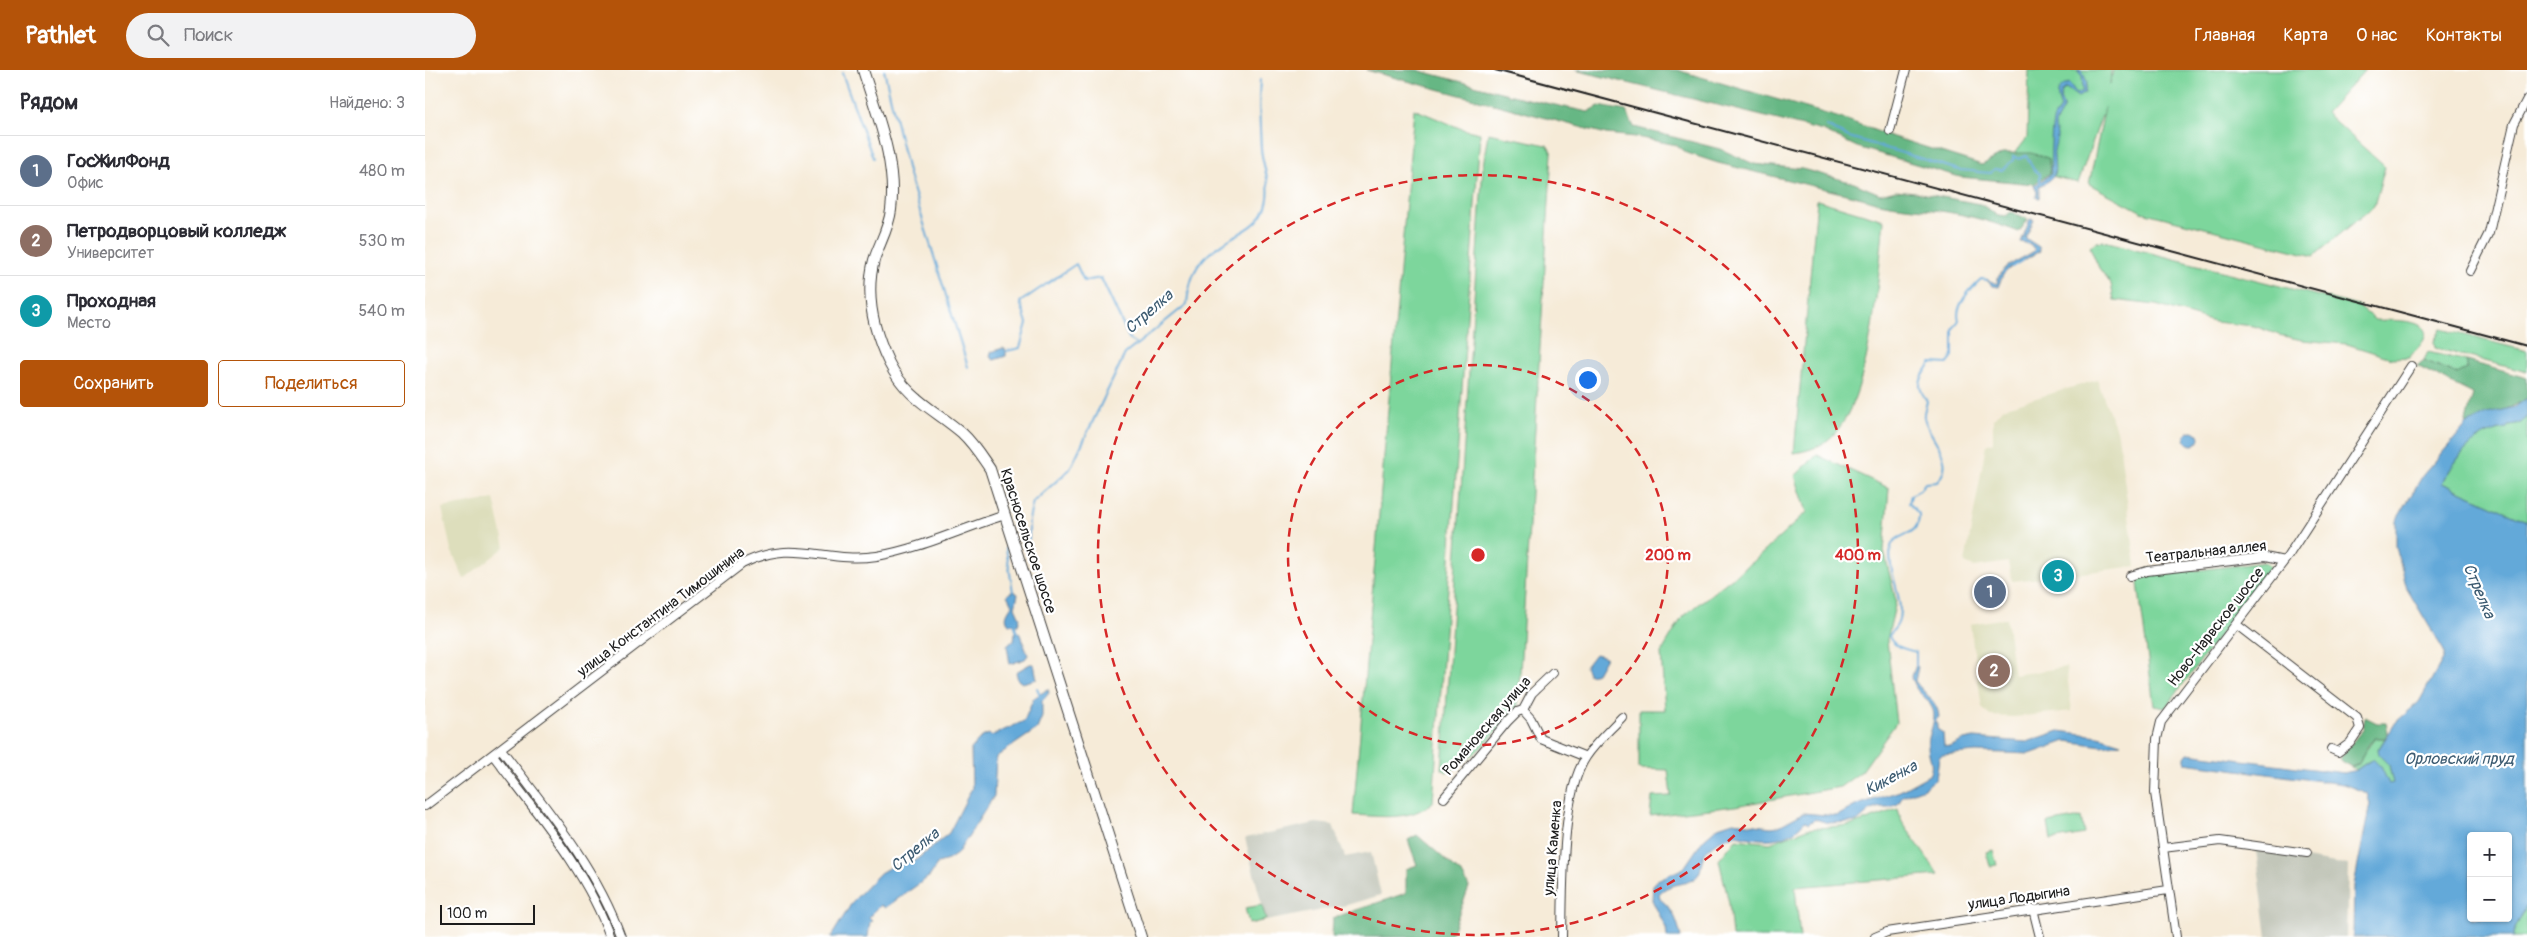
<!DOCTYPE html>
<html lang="ru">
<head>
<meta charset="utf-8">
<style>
	:root { --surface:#fff; --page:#f2f2f3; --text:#2b2b33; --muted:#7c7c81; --line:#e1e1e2; --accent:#b45309 }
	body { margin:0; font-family:Pangolin,sans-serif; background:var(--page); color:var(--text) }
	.controls { position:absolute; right:15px; bottom:15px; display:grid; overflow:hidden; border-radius:5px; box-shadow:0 1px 4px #0004 }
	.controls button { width:45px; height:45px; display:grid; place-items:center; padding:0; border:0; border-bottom:1px solid var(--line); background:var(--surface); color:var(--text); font:25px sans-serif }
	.scale { position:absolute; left:15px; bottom:12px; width:95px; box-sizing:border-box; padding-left:5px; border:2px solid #1c1c1c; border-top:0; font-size:14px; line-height:18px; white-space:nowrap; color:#1c1c1c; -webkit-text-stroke:4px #fff; paint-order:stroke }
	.you { position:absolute; left:1162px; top:309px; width:18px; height:18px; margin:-12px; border:4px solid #fff; border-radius:50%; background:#1a73e8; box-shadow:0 0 0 8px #1a73e833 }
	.badge { display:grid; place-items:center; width:32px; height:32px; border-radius:50%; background:var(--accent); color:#fff; font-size:16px; font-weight:700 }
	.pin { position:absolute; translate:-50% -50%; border:2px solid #fff; box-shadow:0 1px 5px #0006 }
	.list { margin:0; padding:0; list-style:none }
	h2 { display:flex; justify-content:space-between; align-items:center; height:65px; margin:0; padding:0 20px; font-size:21px }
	h2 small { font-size:16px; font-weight:400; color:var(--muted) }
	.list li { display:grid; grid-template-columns:32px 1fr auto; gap:15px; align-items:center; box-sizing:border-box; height:70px; padding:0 20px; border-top:1px solid var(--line) }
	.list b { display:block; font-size:19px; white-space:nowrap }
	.list p { margin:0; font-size:16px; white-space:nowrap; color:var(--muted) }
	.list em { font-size:16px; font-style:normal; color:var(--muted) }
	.actions { display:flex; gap:10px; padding:15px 20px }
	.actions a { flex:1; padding:11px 0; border:1px solid var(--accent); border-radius:5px; text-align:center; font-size:18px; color:var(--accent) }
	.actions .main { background:var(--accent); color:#fff }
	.icon { flex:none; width:28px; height:28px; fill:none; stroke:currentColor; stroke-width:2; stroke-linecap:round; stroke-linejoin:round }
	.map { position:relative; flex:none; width:2102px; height:867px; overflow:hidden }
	header { display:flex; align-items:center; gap:30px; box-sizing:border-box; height:70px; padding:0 25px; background:var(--accent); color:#fff }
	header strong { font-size:24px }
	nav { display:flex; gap:28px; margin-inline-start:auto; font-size:18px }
	.search { width:350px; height:45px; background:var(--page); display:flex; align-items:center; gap:12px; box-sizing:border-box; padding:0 18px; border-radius:28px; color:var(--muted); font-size:19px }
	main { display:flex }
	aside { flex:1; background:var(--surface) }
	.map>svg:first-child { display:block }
</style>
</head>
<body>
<header>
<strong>Pathlet</strong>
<div class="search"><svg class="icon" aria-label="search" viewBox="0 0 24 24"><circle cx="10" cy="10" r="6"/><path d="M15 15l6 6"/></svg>Поиск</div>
<nav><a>Главная</a><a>Карта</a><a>О нас</a><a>Контакты</a></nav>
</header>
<main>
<aside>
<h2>Рядом<small>Найдено: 3</small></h2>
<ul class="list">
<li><span class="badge" style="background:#5c6f8a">1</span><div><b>ГосЖилФонд</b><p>Офис</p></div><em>480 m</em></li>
<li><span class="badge" style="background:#8d6e63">2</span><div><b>Петродворцовый колледж</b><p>Университет</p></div><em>530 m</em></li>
<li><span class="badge" style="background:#0f9aa8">3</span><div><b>Проходная</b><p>Место</p></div><em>540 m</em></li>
</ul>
<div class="actions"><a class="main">Сохранить</a><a>Поделиться</a></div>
</aside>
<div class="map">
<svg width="2102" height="867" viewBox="0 0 2102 867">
	<rect width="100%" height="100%" fill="#fff"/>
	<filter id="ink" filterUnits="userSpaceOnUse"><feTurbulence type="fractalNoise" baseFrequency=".02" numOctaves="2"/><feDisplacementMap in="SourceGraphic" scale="10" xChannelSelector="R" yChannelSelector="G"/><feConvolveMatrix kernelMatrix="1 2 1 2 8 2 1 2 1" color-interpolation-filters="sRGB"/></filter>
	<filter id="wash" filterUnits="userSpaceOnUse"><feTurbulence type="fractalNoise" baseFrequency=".0096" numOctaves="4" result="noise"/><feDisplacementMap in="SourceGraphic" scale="20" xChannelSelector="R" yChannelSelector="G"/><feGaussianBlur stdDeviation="1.12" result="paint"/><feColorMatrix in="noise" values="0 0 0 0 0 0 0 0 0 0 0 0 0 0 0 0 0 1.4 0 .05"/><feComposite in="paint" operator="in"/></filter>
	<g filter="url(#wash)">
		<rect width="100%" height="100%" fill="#f6ebd8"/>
		<path fill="#dddebc" d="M1672 310 1693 365 1711 496 1641 505V508L1627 509 1626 507 1587 511 1583 492 1549 497 1540 493 1561 375 1568 372V349L1578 338Z
			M69 429 80 477 39 509 26 480 17 438Z
			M1581 548 1589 605 1641 597 1647 641 1589 647 1565 646 1557 638 1545 554Z"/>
		<path fill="#c2c6b9" d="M891 753 908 755 920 787 946 782 956 825 922 835 841 851 820 768Z
			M1831 780 1923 795 1921 867H1842Z"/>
		<path fill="#7dd69c" stroke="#4c795c" d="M1604 0H1686L1685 14 1688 0H1940L1901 43 1960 97 1949 136 1889 186 1717 142 1664 114 1680 37 1653 113 1582 94 1602 68Z
			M989 39 1037 59 1055 63 1008 732C985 752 956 746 928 745Z
			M1063 63 1122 75 1127 83 1093 635C1083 651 1039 699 1022 702L1017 699 1058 96Z
			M1392 130 1459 150C1453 205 1447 333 1404 369 1393 378 1382 381 1369 383Z
			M1679 171 1933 236 1950 250C1962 251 2005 247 2000 267 1998 274 1989 281 1985 287L1966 288 1922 274 1877 270 1854 265 1829 256 1789 252 1731 235 1689 230 1686 214 1674 198 1665 177 1671 172Z
			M2016 259 2102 281V302L2010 278 2009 271Z
			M2003 282 2042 291V299L2032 304 1999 290Z
			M2102 346V451L2017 413C2033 387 2048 363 2081 359L2084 355 2096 353Z
			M1392 385 1464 418 1459 481 1471 531 1462 570 1471 653 1437 701 1415 717 1310 736 1225 746 1227 727 1246 726 1243 700 1214 699V640H1240L1236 583 1258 546 1329 491 1382 442 1370 406Z
			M1840 492 1846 498 1740 638 1729 636 1713 513 1716 507Z
			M1950 668H1960L1953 680 1964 695 1968 713 1964 715 1956 697 1944 691 1931 700 1926 697 1936 691V687Z
			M1473 739 1477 752 1514 805 1370 817 1375 867H1307L1304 833 1294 790 1311 769 1345 773 1382 759 1427 755Z
			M1656 747 1659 764 1626 770 1623 753Z
			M1568 780 1572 795 1565 796 1561 782Z
			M2102 834V867H2088V863Z
			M837 835 841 850 824 854 820 838Z"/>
		<path fill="#66b784" stroke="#416a50" d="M941 0H992L1102 29 1163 42 1174 36 1201 41 1209 57 1295 79 1329 94 1377 99 1429 113 1455 124 1471 120 1490 122 1555 134 1573 145 1581 146 1586 142 1603 149 1594 162C1570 153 1547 146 1522 142 1493 137 1465 138 1437 128L1293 93 1262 83 1252 75 1211 67 1181 64Z
			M1150 0H1252L1422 50 1465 66 1557 95 1579 83H1606L1623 88 1625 103 1609 114 1535 107 1432 77 1398 61Z
			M1999 290 2032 304 2042 299V291L2102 308V328C2084 341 2062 344 2042 354L2041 351 2048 324 1992 296Z
			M1940 647 1952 653H1961L1963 662 1960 668H1950C1941 676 1938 684 1934 694L1926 697 1914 689 1938 659Z
			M992 765 1038 805 1044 817 1025 867H907L908 848 981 823V799L992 795 983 770Z"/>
		<path fill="#63a9d9" stroke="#40627a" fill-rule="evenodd" d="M1652 0 1657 1 1662 12 1660 23 1653 27 1641 18 1637 22 1635 30 1639 36C1637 43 1631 48 1630 56 1630 60 1632 62 1632 66 1632 72 1628 79 1629 86 1630 105 1633 107 1614 116V128L1611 127 1612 122 1609 116 1626 104C1625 93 1626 53 1629 48 1630 45 1634 42 1636 38 1632 27 1629 19 1644 13L1652 24 1658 21 1657 6Z
			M1605 149 1609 150 1600 168 1614 177 1615 181 1585 198 1578 205 1573 217 1567 216 1561 209 1572 214C1572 196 1598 190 1610 180L1605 174 1596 172Z
			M578 278 581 280V286L569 290 565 287 566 282Z
			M2102 328V346L2096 353 2084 355 2081 359C2049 363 2032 387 2017 413L2102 451V834L2088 863V867H1928L1929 815 1945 734 1942 723 1918 714 1760 693V687L1763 683 1919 703 1931 700 1948 689 1956 697 1964 714 1968 713 1964 695 1954 685 1953 680 1971 652 1994 632 2019 587V581L1982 519 1971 477V451L1998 405 2042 354 2062 344 2090 337ZM2046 766H2083V848H2046Z
			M1760 368a7 7 0 1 1 14 0a7 7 0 1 1-14 0Z
			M588 521 593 524 590 537 595 548 593 555 584 554C578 547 583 542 587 535L582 525Z
			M594 562 603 585 600 589 585 594 582 576 589 570 590 563Z
			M1170 584 1181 587 1172 603 1164 605 1160 597Z
			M605 594H609L612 609 597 613 593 610 591 602Z
			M1491 595 1493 597 1490 611C1499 624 1513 631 1514 647L1510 651 1512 655V659L1518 663 1519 676 1525 677 1539 670 1549 668 1602 672 1634 661 1674 666 1696 673 1677 676 1641 671 1605 684 1551 682 1517 685 1514 687 1511 709 1499 718 1478 726 1473 734 1466 737H1455L1446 740 1432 752 1403 753 1390 749 1383 754 1380 751C1362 774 1337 771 1311 765 1300 768 1285 773 1279 785 1275 793 1278 803 1269 809 1258 816 1243 813 1234 824L1235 829C1249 840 1252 850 1256 867H1242L1241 858 1227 830 1228 815 1232 810 1259 798 1278 770 1293 757 1308 752 1346 757 1354 756 1378 743 1412 746 1432 735 1475 721 1504 705C1510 694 1503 687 1503 676 1503 662 1514 648 1506 636 1501 625 1491 624 1489 612L1486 609Z
			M623 619 624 623 617 631V647L612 659 571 687 569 726 532 784 523 790 513 793 505 806 460 838 456 835 444 847 447 850 445 852 443 867H406L428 831 455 803 467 796 491 790 524 763 547 718 546 679 557 667 564 664 566 666 599 651 609 628Z"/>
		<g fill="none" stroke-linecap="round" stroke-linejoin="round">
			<path stroke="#63a9d9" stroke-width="2" d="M459 0 483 102 543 297
				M417 3 448 88
				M1401 56 1424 67 1534 100C1546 100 1555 103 1566 103L1569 99 1577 100 1588 90V86L1594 89 1601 86 1609 100 1615 104V113
				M1587 197 1598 190
				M582 281 595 278 602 253 595 232 651 194 659 211 676 208 705 270 710 273
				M600 471 604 469V450L608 432 645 399 700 284 762 234C765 197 778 184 810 166 823 159 834 153 840 139 849 118 838 99 836 79 835 56 833 32 835 10
				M583 476 581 478 588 522
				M589 552 592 564
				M1491 596V582C1480 579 1468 577 1464 566 1467 561 1471 558 1473 553 1481 528 1461 503 1466 477 1469 462 1495 469 1494 444L1484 433 1486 425 1495 420 1500 413 1512 412C1533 389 1504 370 1499 347 1498 342 1501 337 1502 331 1489 313 1496 309 1506 293L1522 294 1528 286V259L1534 250C1529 236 1546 218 1556 209L1562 210
				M612 618 615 625"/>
		</g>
	</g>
	<g filter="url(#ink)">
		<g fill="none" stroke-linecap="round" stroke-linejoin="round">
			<g stroke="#3d3b38" stroke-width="10">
				<path id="street" d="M1465 61 1481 0
					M2045 201 2064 163 2089 54 2102 29
					M1705 506 1722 501 1840 487 1859 491
					M1812 555 1932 648 1935 658 1925 673 1913 682 1906 679
					M1098 640 1106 649 1116 669 1161 687
					M76 679C121 738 171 797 196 867
					M68 685C109 740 163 802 185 867
					M1019 728 1082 652 1092 642 1098 640 1107 623 1128 603
					M0 736 317 494C370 467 399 494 452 486 495 479 538 458 580 445
					M1738 778 1795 771 1882 783
					M1608 839 1615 867
					M1137 867C1138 821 1136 724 1161 687 1171 672 1185 660 1197 647
					M1450 867 1462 862 1743 820
					M1751 867 1730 723 1732 669 1736 652 1863 486 1986 296"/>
			</g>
			<g stroke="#3d3b38" stroke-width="12">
				<path id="secondary" d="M438 0C452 45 472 92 466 140 464 158 454 174 449 190 440 225 449 262 464 293 482 329 509 339 537 363 549 374 556 386 565 399L716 867"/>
			</g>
			<use href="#street" stroke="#fff" stroke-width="8"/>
			<use href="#secondary" stroke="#fff" stroke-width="10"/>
			<path stroke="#1c1c1c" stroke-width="2" d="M1070 0 2102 276"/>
		</g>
	</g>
	<g fill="none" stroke="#d62828" stroke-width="2.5" stroke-dasharray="9 6">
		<circle cx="1053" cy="485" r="190"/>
		<circle cx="1053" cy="485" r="380"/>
	</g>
	<g text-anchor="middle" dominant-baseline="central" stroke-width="4.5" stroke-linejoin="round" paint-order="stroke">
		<g font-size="15" fill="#1c1c1c" stroke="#fff">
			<text transform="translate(603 471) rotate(72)">Красносельское шоссе</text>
			<text transform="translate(1781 482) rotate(-6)">Театральная аллея</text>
			<text transform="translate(236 542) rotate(-37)">улица Константина Тимошинина</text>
			<text transform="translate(1791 557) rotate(-52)">Ново-Нарвское шоссе</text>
			<text transform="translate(1062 656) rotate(-49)">Романовская улица</text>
			<text transform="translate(1128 778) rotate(-85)">улица Каменка</text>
			<text transform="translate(1594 828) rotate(-8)">улица Лодыгина</text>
		</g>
		<g font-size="16" font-style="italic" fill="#3c5b71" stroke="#fff">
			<text transform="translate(724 242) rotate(-41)">Стрелка</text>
			<text transform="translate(2054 521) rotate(67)">Стрелка</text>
			<text x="2034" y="689">Орловский пруд</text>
			<text transform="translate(1466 708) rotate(-28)">Кикенка</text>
			<text transform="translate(490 780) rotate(-40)">Стрелка</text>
		</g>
	</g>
	<circle cx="1053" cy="485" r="8" fill="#d62828" stroke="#fff" stroke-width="2.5"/>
	<g font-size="15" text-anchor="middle" font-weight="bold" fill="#d62828" stroke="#fff" stroke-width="4.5" stroke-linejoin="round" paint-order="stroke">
		<text x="1243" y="490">200 m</text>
		<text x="1433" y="490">400 m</text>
	</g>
</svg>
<div class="controls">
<button>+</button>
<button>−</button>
</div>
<div class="scale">100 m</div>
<div class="you"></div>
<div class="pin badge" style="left:1565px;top:522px;background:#5c6f8a">1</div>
<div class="pin badge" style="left:1569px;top:601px;background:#8d6e63">2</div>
<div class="pin badge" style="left:1633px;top:506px;background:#0f9aa8">3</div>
</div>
</main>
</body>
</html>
